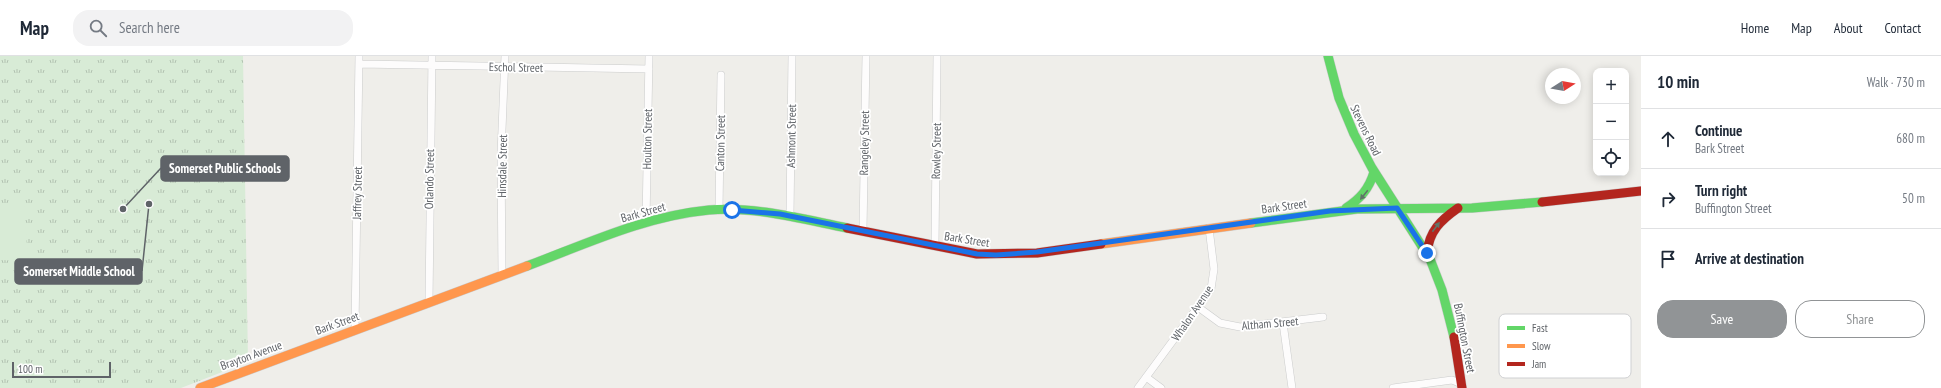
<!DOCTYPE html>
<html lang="en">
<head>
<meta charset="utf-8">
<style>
	:root { --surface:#fff; --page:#f2f2f3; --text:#1f2937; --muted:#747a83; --line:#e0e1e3; --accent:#919496 }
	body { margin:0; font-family:"PT Sans Narrow",sans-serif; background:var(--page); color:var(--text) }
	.controls { position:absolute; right:12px; top:12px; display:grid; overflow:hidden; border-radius:8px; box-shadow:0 2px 10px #0003 }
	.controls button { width:36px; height:36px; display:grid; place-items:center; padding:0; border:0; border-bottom:1px solid var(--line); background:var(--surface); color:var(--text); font:20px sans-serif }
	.compass { position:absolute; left:1545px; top:12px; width:36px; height:36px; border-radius:50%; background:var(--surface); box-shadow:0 2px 10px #0003; rotate:79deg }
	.scale { position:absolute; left:12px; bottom:10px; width:99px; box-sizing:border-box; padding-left:4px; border:2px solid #5f6368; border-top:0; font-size:11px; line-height:14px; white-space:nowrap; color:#5f6368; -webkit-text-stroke:3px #fff; paint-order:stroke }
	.stop { position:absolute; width:12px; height:12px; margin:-9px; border:3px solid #1a73e8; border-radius:50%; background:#fff }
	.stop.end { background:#1a73e8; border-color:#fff; box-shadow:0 1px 4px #0008 }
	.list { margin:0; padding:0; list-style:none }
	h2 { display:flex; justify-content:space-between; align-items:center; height:52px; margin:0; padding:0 16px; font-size:17px }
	h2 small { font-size:13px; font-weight:400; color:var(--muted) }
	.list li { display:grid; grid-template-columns:26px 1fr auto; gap:12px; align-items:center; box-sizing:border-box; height:60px; padding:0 16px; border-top:1px solid var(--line) }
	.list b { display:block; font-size:15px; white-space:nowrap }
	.list p { margin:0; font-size:13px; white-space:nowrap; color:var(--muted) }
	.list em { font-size:13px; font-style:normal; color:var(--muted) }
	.actions { display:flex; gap:8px; padding:12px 16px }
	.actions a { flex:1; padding:9px 0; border:1px solid var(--accent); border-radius:16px; text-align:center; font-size:14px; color:var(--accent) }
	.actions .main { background:var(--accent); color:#fff }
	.icon { flex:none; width:22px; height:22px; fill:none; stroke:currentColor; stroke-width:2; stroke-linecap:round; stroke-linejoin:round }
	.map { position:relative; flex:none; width:1641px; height:332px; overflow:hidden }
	header { display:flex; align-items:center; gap:24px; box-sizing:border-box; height:56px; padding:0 20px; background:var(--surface); border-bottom:1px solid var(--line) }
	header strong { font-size:19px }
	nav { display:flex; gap:22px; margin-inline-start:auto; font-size:14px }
	.search { width:280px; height:36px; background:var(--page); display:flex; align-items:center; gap:10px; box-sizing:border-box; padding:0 14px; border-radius:16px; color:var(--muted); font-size:15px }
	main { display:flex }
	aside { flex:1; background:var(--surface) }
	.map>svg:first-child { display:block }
</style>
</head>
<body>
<header>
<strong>Map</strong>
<div class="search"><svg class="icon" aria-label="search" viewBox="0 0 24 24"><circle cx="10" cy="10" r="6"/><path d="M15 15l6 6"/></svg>Search here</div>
<nav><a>Home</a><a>Map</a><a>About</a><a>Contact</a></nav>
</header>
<main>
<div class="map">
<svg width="1641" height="332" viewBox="0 0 1641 332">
	<defs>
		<pattern id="grass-tufts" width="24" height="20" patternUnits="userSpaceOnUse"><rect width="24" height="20" fill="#d8ebd6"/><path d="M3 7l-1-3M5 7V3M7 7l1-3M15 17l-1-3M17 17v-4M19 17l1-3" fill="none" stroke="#b2c2b1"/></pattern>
	</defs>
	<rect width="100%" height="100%" fill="#efeeea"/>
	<path fill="url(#grass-tufts)" d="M0 0H243L248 306 181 332H0Z"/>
	<path fill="#d8ebd6" d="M0 149H24L28 205 0 204Z"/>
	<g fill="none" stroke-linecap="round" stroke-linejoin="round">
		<g stroke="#cbcccc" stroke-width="8">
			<path id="street" d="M359 8 649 13
				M719 154 721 19
				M790 160 792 0
				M646 166 649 0
				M863 174 866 0
				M935 190 937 0
				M502 219 501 98 505 0
				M429 246 432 0
				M1198 251 1220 267 1240 271 1323 261
				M1283 267 1292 332
				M355 273 359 0
				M1146 321 1161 332
				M1138 332 1211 233 1214 213 1209 172
				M1393 332 1452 324 1462 328"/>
		</g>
		<g stroke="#cacacb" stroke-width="10">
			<path id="fast" d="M1328 0 1339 42 1354 78 1372 112 1430 203 1442 234 1454 281
				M1346 152C1360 143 1369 133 1374 116
				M1251 167 1357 153 1472 152 1542 146
				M527 210C586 188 645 160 709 154 755 150 802 163 847 172"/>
		</g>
		<g stroke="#cacacb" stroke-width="10">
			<path id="slow" d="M1101 188 1251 167
				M200 332 527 210"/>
		</g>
		<g stroke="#cacacb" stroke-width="10">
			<path id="jam" d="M1542 146 1641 135
				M847 172 977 198 1037 197 1101 188
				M1427 197C1429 175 1441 164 1458 152
				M1454 281 1462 332"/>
		</g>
		<use href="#street" stroke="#fdfcfc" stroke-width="7"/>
		<use href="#fast" stroke="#63d668" stroke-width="9"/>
		<use href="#slow" stroke="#ff974d" stroke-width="9"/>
		<use href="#jam" stroke="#b3261e" stroke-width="9"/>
	</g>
	<defs><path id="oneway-solid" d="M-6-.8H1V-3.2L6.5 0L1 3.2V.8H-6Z"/></defs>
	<g fill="#607468">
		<use href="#oneway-solid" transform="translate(1364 139) rotate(129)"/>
		<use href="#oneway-solid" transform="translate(1436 171) rotate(-53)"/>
	</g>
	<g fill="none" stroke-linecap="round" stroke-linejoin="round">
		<path stroke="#1a73e8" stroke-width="5" d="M732 154 780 158 977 198 996 199 1037 196 1330 155 1397 152 1427 197"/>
	</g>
	<g text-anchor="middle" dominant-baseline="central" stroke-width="3.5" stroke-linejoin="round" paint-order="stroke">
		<g font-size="12" fill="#5f6368" stroke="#fff">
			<text transform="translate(516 11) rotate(1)">Eschol Street</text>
			<text transform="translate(1366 74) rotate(64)">Stevens Road</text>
			<text transform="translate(791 80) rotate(-89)">Ashmont Street</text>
			<text transform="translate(647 83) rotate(-89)">Houlton Street</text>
			<text transform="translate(720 87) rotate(-89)">Canton Street</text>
			<text transform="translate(864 87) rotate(-89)">Rangeley Street</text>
			<text transform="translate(936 95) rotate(-89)">Rowley Street</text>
			<text transform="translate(502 110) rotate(-89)">Hinsdale Street</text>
			<text transform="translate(429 123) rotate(-89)">Orlando Street</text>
			<text transform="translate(357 137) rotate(-89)">Jaffrey Street</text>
			<text transform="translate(1284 150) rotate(-8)">Bark Street</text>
			<text transform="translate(643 156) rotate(-16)">Bark Street</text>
			<text transform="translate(967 183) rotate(9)">Bark Street</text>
			<text transform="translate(1192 257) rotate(-56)">Whalon Avenue</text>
			<text transform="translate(337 267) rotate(-20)">Bark Street</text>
			<text transform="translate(1270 267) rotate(-5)">Altham Street</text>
			<text transform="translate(1465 282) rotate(79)">Buffington Street</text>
			<text transform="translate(251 299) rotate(-20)">Brayton Avenue</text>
		</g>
	</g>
	<rect x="1499" y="258" width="132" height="64" rx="6" fill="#fff" stroke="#cfd0d2" stroke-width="1"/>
	<rect x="1507" y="270" width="18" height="4" fill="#63d668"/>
	<rect x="1507" y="288" width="18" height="4" fill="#ff974d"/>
	<rect x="1507" y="306" width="18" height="4" fill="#b3261e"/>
	<g font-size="11" fill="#5f6368">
		<text x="1532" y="276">Fast</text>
		<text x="1532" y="294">Slow</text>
		<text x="1532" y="312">Jam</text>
	</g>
	<path fill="none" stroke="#5f6368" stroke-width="1.5" d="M123 153L161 112M149 148L142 215"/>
	<g fill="#5f6368" stroke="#fff" stroke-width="1.5">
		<circle cx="123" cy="153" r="4"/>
		<circle cx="149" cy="148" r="4"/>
	</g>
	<g fill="#5f6368" stroke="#5f6368" stroke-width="1.5">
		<rect x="161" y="100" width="128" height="25" rx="4"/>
		<rect x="15" y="203" width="127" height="25" rx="4"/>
	</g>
	<g font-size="13" text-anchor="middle" font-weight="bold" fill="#fff">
		<text x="225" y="117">Somerset Public Schools</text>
		<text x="79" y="220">Somerset Middle School</text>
	</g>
</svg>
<div class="controls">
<button>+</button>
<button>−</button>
<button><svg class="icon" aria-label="locate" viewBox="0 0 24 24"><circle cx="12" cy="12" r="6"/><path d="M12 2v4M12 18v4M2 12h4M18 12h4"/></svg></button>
</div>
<svg class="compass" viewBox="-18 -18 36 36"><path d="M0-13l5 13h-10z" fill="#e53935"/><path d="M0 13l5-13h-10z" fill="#747a83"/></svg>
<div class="scale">100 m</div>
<div class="stop" style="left:732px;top:154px"></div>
<div class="stop end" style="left:1427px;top:197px"></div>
</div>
<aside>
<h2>10 min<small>Walk · 730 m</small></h2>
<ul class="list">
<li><svg class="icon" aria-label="ahead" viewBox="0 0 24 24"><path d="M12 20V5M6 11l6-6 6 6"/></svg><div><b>Continue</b><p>Bark Street</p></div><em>680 m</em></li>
<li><svg class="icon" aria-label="right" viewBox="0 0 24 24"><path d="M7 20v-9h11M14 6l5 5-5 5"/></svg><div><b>Turn right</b><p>Buffington Street</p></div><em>50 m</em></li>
<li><svg class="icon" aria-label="arrive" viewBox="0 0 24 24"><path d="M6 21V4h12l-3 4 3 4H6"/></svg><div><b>Arrive at destination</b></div></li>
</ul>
<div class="actions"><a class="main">Save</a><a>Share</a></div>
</aside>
</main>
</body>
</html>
